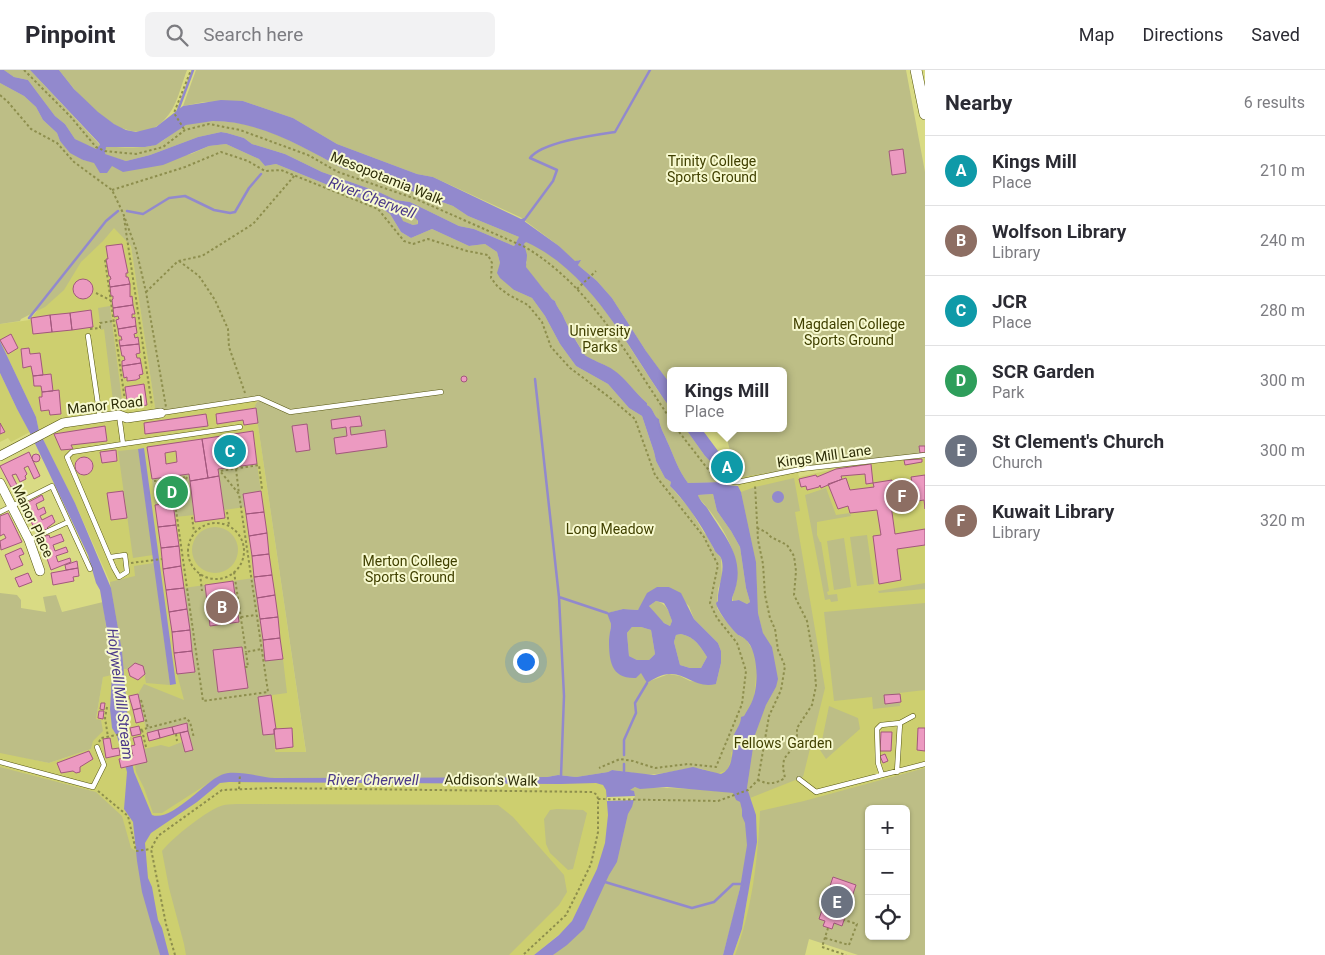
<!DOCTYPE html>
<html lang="en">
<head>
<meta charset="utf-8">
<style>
	:root { --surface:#fff; --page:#f2f2f3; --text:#2b2b33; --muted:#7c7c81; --line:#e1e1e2; --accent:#6b4ec7 }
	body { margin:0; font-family:Roboto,sans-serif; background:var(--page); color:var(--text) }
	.controls { position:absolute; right:15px; bottom:15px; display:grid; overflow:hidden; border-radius:8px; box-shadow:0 1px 4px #0004 }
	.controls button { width:45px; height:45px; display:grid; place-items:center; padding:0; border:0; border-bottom:1px solid var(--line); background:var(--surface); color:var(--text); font:25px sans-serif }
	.you { position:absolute; left:525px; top:591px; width:18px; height:18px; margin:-12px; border:4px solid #fff; border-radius:50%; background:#1a73e8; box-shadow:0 0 0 8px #1a73e833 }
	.badge { display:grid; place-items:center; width:32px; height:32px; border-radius:50%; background:var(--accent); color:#fff; font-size:16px; font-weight:700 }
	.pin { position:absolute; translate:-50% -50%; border:2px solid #fff; box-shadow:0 1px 5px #0006 }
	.popup { position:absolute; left:667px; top:297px; width:120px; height:65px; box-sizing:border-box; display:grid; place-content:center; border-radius:8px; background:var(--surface); filter:drop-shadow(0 1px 4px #0005); font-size:16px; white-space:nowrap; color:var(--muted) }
	.popup b { font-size:19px; color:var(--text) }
	.popup::after { content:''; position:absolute; left:50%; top:100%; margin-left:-10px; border:10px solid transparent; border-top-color:var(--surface) }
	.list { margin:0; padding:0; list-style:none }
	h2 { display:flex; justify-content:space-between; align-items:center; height:65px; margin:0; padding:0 20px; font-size:21px }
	h2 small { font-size:16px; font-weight:400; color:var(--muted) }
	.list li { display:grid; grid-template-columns:32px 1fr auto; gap:15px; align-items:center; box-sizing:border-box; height:70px; padding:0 20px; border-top:1px solid var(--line) }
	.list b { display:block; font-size:19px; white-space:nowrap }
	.list p { margin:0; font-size:16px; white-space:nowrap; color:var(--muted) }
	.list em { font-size:16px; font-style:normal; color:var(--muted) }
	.icon { flex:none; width:28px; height:28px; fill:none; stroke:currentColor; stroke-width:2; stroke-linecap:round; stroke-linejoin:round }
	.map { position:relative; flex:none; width:925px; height:885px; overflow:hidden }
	header { display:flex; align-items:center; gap:30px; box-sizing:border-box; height:70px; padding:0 25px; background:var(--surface); border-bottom:1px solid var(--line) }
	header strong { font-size:24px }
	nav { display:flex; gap:28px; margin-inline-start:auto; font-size:18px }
	.search { width:350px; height:45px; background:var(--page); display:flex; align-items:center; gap:12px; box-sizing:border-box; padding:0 18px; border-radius:8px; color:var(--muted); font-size:19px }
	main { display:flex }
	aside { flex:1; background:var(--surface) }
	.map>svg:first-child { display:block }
</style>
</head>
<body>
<header>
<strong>Pinpoint</strong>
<div class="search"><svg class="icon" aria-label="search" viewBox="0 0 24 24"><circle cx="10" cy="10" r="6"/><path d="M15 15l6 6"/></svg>Search here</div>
<nav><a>Map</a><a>Directions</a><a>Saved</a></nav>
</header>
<main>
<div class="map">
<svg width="925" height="885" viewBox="0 0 925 885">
	<rect width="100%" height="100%" fill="#d9db84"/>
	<path fill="#cdcf6f" d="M110 148 131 175 156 343 259 328 255 335 306 683 346 707H547L600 713 606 717 695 719 763 563 758 543 741 422 738 416 737 408 783 358V301H671V315L646 281 925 176 797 398 799 407 847 396 925 388V824L906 739H869L812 790 805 885H733L742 859 748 824 740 819 605 814 593 809 572 851 567 858 534 885H0V682L49 693 91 679 103 606 112 605 110 512 75 433 39 361 36 347 0 271V254L30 250Z
		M0 303 17 339 30 362 11 372 8 368 0 372Z"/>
	<path fill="#bdbe86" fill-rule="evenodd" d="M4 0H30L100 75C111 78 147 79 157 74 167 69 176 60 186 55 189 53 196 53 201 52 252 45 301 76 344 99L356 101 392 112 400 117 453 136 468 146 519 167 524 174 526 171C595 203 628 281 671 339V358H685L705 386 718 399 721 412 688 413C678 400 674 386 667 371 664 363 660 358 659 349 653 346 654 338 647 335V333C634 322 626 308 611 299 608 296 586 287 585 285 577 273 570 260 564 248 562 242 557 238 555 231 550 229 550 224 545 221L525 197 527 192 515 174 514 176 474 159 459 156 410 132 396 130 379 122 322 102 285 84 252 74 244 68 227 63 221 62 198 67 150 85 126 91 105 85 75 69 65 54 55 46 28 10 14 7Z
		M59 0H187C181 15 177 37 165 49 129 88 80 27 59 0Z
		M196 0H906L925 102V383L797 398 737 408 725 361 701 358H783V301H671V315L646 281 612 228 597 211 578 195 579 190 575 192 559 176 524 150V149L433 107 417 104 337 74 293 48 243 31 204 32 183 36Z
		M0 13 24 26 36 37 43 50 57 63 60 71 83 90 112 96 191 84 209 76 226 74 259 89 265 96 276 94 377 135 390 144 401 162 411 168 432 159 469 176 485 174 497 182 500 193 514 220 532 228 545 246 560 274 576 296 608 314 629 338 642 346 654 382 656 391 665 408 671 412 670 416 690 439 704 463 708 466 714 480 721 488 722 508 718 519 717 538 722 546 738 565 746 569 755 584 757 594 754 628 736 660 734 668V678L731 683 732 688 727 700 717 704C694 692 679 702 656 704 642 706 626 701 612 700L608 702 576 707 558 705 547 707 275 708 260 707 247 704 221 705 162 743H153L144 718 136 702 135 695 144 679 161 675 169 677 182 672 185 682 193 680 186 653 147 663 138 624 144 614 184 630 177 604 195 601 184 518 205 515 211 556 239 552 233 511 254 508 265 591 283 589 287 623 258 627 263 665 274 664 275 682H306L255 335 259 329 156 344 131 176 114 158 103 171 81 192 64 220 45 237 21 249 20 251 0 254ZM669 517 689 536 694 549 718 573 721 581V593L716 614 690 611 680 606 669 604 647 612 641 602 609 571 611 554 608 543 623 539 638 540ZM242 577 247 618 218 622 213 581Z
		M405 141C411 142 418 147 418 154L413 155 402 151 399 142Z
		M110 236 122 330 113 331 104 259 101 260 98 238Z
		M138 379 153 485 133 488 118 381Z
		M257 394 261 421 244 424 245 437 224 440 218 399Z
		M189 404 194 445 175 447 173 433 155 435 152 409Z
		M794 408 800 441 795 442 825 618 803 707 750 728 747 718 755 665 766 635 776 617 772 577 763 563 758 543 756 492 741 422 755 417Z
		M826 418 836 445 850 443 851 446 817 452V465L820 472H821L829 521 827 522 828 525 837 524 838 531 831 532 830 529 825 530 805 425Z
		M713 424 717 441 731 461 740 477 746 518 750 532 747 534 739 530 733 531 732 528C748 492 722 454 699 428L698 425Z
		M192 480a23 23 0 1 1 46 0a23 23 0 1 1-46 0Z
		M867 465 874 514 857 516 850 467Z
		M844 468 851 517 834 520 827 471Z
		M154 493 170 615 146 613 143 596 135 593 128 599H123L122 581 110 512 135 506 134 496Z
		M925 513V519L879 523 878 521Z
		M0 523 17 525 21 530V538L46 542 43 527 56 525 62 542 103 532 112 605 103 607 96 649 101 650 103 661 93 671 91 679 49 693 0 683Z
		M656 531C667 534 669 541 672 551L670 556C660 552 655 544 649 536Z
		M925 533V620L899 623 900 636 873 639 872 627 834 631 824 542Z
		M632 557H641L651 560 655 584 649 590H637L629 586 627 563Z
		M681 564C695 567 700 576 707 587L701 598H690L680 595 674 572 676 565Z
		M829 636 858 648 860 659 826 689 820 680Z
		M0 697 96 722 122 746 131 778 136 781 149 845 160 885H0Z
		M925 698V885H858L809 869 805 885H735C752 840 758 789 760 741L804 731ZM869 739H906V866H869Z
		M635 717 695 719 733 723 736 730 740 732C742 742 747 755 747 766 748 776 745 787 744 797 739 827 731 856 723 885H553L617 792 628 744 632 737 630 720Z
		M240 734 498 735 513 747 564 805 567 822 559 835 509 885H186L184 874 169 818 162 781C172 768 208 739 224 735 229 734 235 734 240 734Z
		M557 739 583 740 587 743 573 799 568 800 550 783 546 774 544 749 550 740Z"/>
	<path fill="#9289cd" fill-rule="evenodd" d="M0 0H4L14 7 28 10 55 46 65 54 75 69 96 79 100 75 99 73 30 0H59L74 19 98 42 114 54 126 60 136 62 156 57 183 36 221 30 243 31 293 48 337 74 417 104 433 107 521 149 524 148V151L559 176 575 191 581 190 578 195 597 211 612 228 646 281 671 315V339C629 281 594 203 526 172L524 174 527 185 526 197 545 221C550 224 550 229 555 231 557 238 562 242 564 248 569 259 578 275 585 285 586 287 608 296 612 299 626 308 634 322 647 333V335C654 338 653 346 659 349 660 358 664 363 667 371 674 386 678 400 688 413L721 412 718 399 705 386 685 358H701L721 385 720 396 726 415 738 416 741 422 756 492 758 543 763 563 772 577 778 609 776 617 766 635 755 665 747 718 756 745 757 772 742 859 733 885H723L740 818 747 775 745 753 742 746V740L740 732 736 730 733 723 667 717 640 719 635 717 630 720 634 721 635 726 632 737 628 744 617 792 609 805 584 859 567 875 553 885H534L559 865 572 851 597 799 605 773 608 745 606 720 603 715 596 713 561 714 229 712 220 713 197 732 151 763 145 773 148 808 152 817 158 850 162 858 169 885H160L142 822 137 791 133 752 124 739 127 702 117 666 112 658 110 639 112 605 110 578 100 520 96 513 88 485 30 363 17 339 0 303V271L36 347 39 361 75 433 111 518 122 581 131 687 134 702 152 745C172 752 203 713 221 705 234 699 260 707 275 708L547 707 558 705 576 707 608 702 612 700 654 705 693 697 721 704C735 698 732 677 734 665 736 659 741 654 741 647L744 646C747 640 751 635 753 629 759 614 758 579 745 569 744 568 739 565 738 565 731 558 718 542 716 533L718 531C717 518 726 500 721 488 720 485 715 483 714 479 703 458 688 434 670 416L671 412 665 408 656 391 654 382 642 346 629 338 608 314 576 296 560 274 545 246 532 228 514 220 500 208 497 203 500 193 497 182 485 174 469 176 432 159 411 168 401 162 390 144 377 135 276 94 265 96 259 89 226 74 209 76 163 95 123 102 112 96 107 103H100L94 93 83 90 70 83 60 71 57 63 43 50 36 37 24 26 0 13ZM213 51C261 51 304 78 344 99L356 101 392 112 400 117 453 136 468 146 519 167 514 176 474 159 459 156 410 132 396 130 379 122 322 102 285 84 252 74 244 68 227 63 221 62 198 67 150 85 126 91 105 84 106 77H145L156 75 186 55ZM405 141 410 142 418 151V154L413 155 403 151 399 143ZM713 424 717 441 731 461 740 477 746 518 750 532 747 534 739 530 732 531V528C748 491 727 470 709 441 706 435 700 432 698 425Z
		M144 378 176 614 170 615 138 379Z
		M772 427a6 6 0 1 1 12 0a6 6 0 1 1-12 0Z
		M657 517H669L681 523 694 549 718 573 721 581V593L716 614C696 619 686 603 670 604 662 604 653 609 647 613L641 603 636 608C611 609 609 591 609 570 609 565 611 559 611 554 610 551 608 546 607 543L623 539 638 540 647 523ZM656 531 664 533 668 540 672 551 670 556 664 553 649 536ZM632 557H641L651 560 655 584 649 590H637L629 586 627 563ZM681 564C695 567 700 576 707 587L701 598H690L680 595 674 572 676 565Z"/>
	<path fill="#d9db84" d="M635 726 634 730 607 731V727Z"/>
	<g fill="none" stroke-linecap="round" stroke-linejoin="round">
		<path stroke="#9289cd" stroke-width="2.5" d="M177 43 193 0
			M127 141 143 144 169 128 185 126 214 140 230 143 235 142 249 118 261 104
			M522 153 553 111 557 100 530 88C542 72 595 65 615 62L650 0
			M29 248 106 151 118 141
			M535 309 559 527 564 626 561 706
			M559 527 607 543
			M624 685V670L636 643 635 633 647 613
			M624 694V703
			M605 812 692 838 714 832 733 814H742"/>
	</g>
	<path fill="#ec9ac1" stroke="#a2577d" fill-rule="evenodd" d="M903 79 906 103 892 105 889 81Z
		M122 174 128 203H126V207H128L130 214 110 217 109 210 111 209 110 206H109L106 189H108L106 176Z
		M73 219a10 10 0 1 1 20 0a10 10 0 1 1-20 0Z
		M130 214V227L132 226 133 235 113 238 112 230 113 229V226H111L110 217Z
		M133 235 135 244H132V248L135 247 136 256 118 259 116 250 119 249 118 246 114 247 113 238Z
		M91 240 93 257 72 260 70 243Z
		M70 243 72 260 52 262 50 245Z
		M50 245 52 262 33 264 31 248Z
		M136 256 137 263 134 264 135 268 138 267 139 274 120 276 119 270H122L121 266H119L118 259Z
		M11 264 18 278 8 284 0 270Z
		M139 274 140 283 136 284 137 288H140L141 293 122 296V291L125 290 124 286H122L120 276Z
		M29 278 30 284 40 283 43 305 33 306 31 296 23 298 21 279Z
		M141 293 143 304 139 305 140 308 136 310 127 311V307L124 308 122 296Z
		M51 304 53 321 42 322 41 316H34L33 306Z
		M461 309a3 3 0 1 1 6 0a3 3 0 1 1-6 0Z
		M144 314 147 335 128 338 125 317Z
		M59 320 61 344 50 345 49 340 41 341 39 327H42V322Z
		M256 338 258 353 244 355 243 350 217 354 216 344Z
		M206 344 208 356 145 364 144 353Z
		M360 346 362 356 350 357 351 365 385 360 387 377 336 384 334 368 347 366 346 357 332 359 331 350Z
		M0 353 5 362 0 364Z
		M307 354 310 380 296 382 292 356Z
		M105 356 107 371 71 375 73 379 61 380 54 364Z
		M253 361 257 394 218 399 219 406 208 408 202 369Z
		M202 369 208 408 190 411 189 404 152 409 147 377ZM176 381 177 392 166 394 165 383Z
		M919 376H925V383H920Z
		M116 380 117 391 102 393 100 382Z
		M29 382 40 406 34 409 28 396 24 398 27 404 25 406 26 409 20 412 16 404 12 405 17 415 11 417 0 396Z
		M32 388a4 4 0 1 1 8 0a4 4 0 1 1-8 0Z
		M75 396a9 9 0 1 1 18 0a9 9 0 1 1-18 0Z
		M922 389V392L905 395 904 390Z
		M732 390 734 401 728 402 729 405 722 406 720 396 723 395V392Z
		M871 394 873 413 866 414 865 404 841 406 842 409 821 418 820 415 819 417 807 420 806 416 801 417 799 409 816 405 817 407 836 399Z
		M925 405V439L924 430 891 435 895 464 925 459V475L897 479 901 510 879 514 873 466 881 465 877 440 850 443 848 436 838 439 828 414 846 408 850 420 874 417 873 413 892 410 893 416 912 412 911 407Z
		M219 406 225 448 195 452 190 411Z
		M123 421 127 448 111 450 107 423Z
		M261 421 264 442 246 444 243 424Z
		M42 425 44 430 36 434 38 440 44 437 46 443 40 446 42 450 52 445 55 452 47 458 48 459 37 464 23 435Z
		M173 433 176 455 158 457 155 435Z
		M264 442 267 463 249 466 246 444Z
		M8 443 22 472 1 480 0 471 6 468 4 464 0 466V446Z
		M176 455 179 476 161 478 158 457Z
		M267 463 269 484 252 486 249 466Z
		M61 464 64 471 53 475 55 481 66 477 68 482 56 486 58 492 70 488 71 492 51 500 43 477H42L38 468 49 465 50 468Z
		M179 476 181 496 163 499 161 478Z
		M21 478 24 484 19 486 23 495 11 500 5 485Z
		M269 484 272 505 254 507 252 486Z
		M77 491 78 498 66 500 65 495Z
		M181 496 184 518 166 520 163 499Z
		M78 498 79 506 73 507 74 511 53 515 51 503Z
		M28 503 32 512 19 517 15 508Z
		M272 505 275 525 257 528 254 507Z
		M233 511 239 552 210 556 205 515Z
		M184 518 187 539 169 542 166 520Z
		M275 525 278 547 260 549 257 528Z
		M187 539 190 560 172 562 169 542Z
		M278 547 280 568 263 570 260 549Z
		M190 560 192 581 174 583 172 562Z
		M280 568 283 589 265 591 263 570Z
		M242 577 248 618 218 622 213 580Z
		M192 581 195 602 177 604 174 583Z
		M135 593 143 596 145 604 138 610 130 606 128 599Z
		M138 624 141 638 133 640 129 626Z
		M900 624 901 632 885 634 884 625Z
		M271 625 276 659H274V664L263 665 258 627Z
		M101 633H105L104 640 100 639Z
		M141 638 144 651 136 653 133 640Z
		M99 641H104L103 649 98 648Z
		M187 653 188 661 174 664 172 657Z
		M139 656 141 664 132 666 130 658Z
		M172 657 174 664 160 668 158 660Z
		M292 658 293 677 276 679 274 659Z
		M918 658H925V681L917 680Z
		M158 660 160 668 149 671 147 663Z
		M188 661 193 680 185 682 180 663Z
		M881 662H892L891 681H880Z
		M141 666 147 692 121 698 119 689 133 686 131 676 135 675 133 668Z
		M110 668 112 679 119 678 120 685 106 688 103 669Z
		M89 681 93 689 80 697V702L76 703 73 701 61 703 57 693Z
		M885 684 888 691 883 693 880 686Z
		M833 807 856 815 842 856 834 853 832 859 823 856 825 851 819 849Z"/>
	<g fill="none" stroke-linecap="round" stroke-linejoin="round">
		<g stroke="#55550f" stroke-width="5.5">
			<path id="service" d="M88 266 100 348
				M161 343 259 328 290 342 441 322
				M123 374 240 357
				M727 412H738L801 399 925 385
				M0 442 52 416 90 499
				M29 470 68 452
				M111 487 125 485 127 502 119 507 114 498 67 387 72 382 123 374 119 345
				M0 692 93 717 104 695 97 677
				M897 702 900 653 913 646
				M882 705 878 693 877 659 881 655 900 653
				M799 709 816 722 925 694"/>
		</g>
		<g stroke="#55550f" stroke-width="10">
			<path id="minor" d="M0 386 63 353 119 345 127 348 161 343
				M0 413 29 470 40 501"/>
		</g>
		<g stroke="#55550f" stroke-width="12">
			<path id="secondary" d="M916 0 925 44"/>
		</g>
		<path stroke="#8d8e4d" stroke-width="2" stroke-dasharray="2.5 2.5" stroke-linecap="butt" d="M24 0 70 46 96 77 105 81 136 84 163 77 185 60 209 54 240 60 308 85 338 102 416 129 525 177C591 216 629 288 671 350
			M0 25 8 32 31 59 57 73 74 92 112 120 123 143 136 179 146 222 166 337
			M184 59 174 43 191 0
			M112 120 185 97 221 82 248 91 265 101 281 100 378 139 404 171 413 174 428 169 467 181 488 185 492 193 491 208 498 217 509 225 528 235 542 252 551 277 570 298 609 327 635 349 655 405 704 467 718 495 710 533 717 548 737 573 746 601 742 634 716 697 688 694 655 698 633 691 620 689 599 698
			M124 148 152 336
			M105 190 126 338
			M179 191 199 206 215 230 228 259 229 277 245 323
			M577 219 596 201
			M146 222 178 191 202 186 253 154 295 105
			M96 223 110 230
			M90 259 100 258V253L113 251
			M676 358 714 407 721 411
			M236 399 239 424
			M187 407 175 433 203 631 268 622 239 424 220 401 259 395 262 419
			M154 411 172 409
			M175 433 172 409 187 407
			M227 442 229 455
			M192 447 194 462
			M188 481a28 28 0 1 1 56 0a28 28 0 1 1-56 0Z
			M757 458 766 462 771 467 787 475 794 486 796 501 794 525 807 551 814 591 816 616 812 635 797 658V672L784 689 783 698 785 708C775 714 769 715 758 710
			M131 493 162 489
			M234 502 246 582
			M200 504 202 521
			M241 547 256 545
			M245 597H248L246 582 261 579
			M141 630 148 658
			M107 637 105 648 108 667
			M140 660 186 648 190 652 194 668
			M142 660 146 677
			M176 664 177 671
			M99 672 101 668 131 662
			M239 719 240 704
			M98 721 128 746 136 781 151 779
			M598 729 718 731 748 720 758 710 769 646 781 620 785 596 778 580 775 559 770 548 765 525 763 494 758 470 755 415
			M828 858 822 877 846 885
			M825 868 849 875 857 854 844 850
			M175 885 166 854 151 779 158 766 222 720 272 718 593 722 597 725 598 729V762L591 794 578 821 566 845 523 885"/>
		<use href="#service" stroke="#fff" stroke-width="4.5"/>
		<use href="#minor" stroke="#fff" stroke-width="9"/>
		<use href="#secondary" stroke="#fff" stroke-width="11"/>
	</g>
	<g text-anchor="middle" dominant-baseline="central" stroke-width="4" stroke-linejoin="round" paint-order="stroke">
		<g font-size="14" fill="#404001" stroke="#f7f9cf">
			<text x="712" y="91">Trinity College<tspan x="712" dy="16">Sports Ground</tspan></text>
			<text x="849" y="254">Magdalen College<tspan x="849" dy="16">Sports Ground</tspan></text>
			<text x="600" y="261">University<tspan x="600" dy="16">Parks</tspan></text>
			<text x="610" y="459">Long Meadow</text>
			<text x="410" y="491">Merton College<tspan x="410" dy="16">Sports Ground</tspan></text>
			<text x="783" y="673">Fellows' Garden</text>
		</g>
		<g font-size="14" fill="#2e2e09" stroke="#f7f9cf">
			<text transform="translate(387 108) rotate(22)">Mesopotamia Walk</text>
			<text transform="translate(105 335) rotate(-6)">Manor Road</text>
			<text transform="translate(824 386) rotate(-8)">Kings Mill Lane</text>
			<text transform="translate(33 451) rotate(65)">Manor Place</text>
			<text transform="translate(491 710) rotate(1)">Addison's Walk</text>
		</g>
		<g font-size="15" font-style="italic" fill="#4a388a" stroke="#f7f9cf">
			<text transform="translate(372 128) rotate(21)">River Cherwell</text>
			<text transform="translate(120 624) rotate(83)">Holywell Mill Stream</text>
			<text x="373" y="710">River Cherwell</text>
		</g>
	</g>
</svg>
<div class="controls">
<button>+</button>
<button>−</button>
<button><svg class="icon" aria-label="locate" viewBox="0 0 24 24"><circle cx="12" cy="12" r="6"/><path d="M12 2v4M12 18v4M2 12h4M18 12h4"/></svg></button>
</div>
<div class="you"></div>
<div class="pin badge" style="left:727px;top:397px;background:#0f9aa8">A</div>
<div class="popup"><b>Kings Mill</b>Place</div>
<div class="pin badge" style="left:222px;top:537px;background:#8d6e63">B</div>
<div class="pin badge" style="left:230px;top:381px;background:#0f9aa8">C</div>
<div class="pin badge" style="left:172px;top:422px;background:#2e9e5b">D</div>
<div class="pin badge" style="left:837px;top:832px;background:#6b7280">E</div>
<div class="pin badge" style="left:902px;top:426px;background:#8d6e63">F</div>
</div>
<aside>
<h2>Nearby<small>6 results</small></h2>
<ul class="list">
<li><span class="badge" style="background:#0f9aa8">A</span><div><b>Kings Mill</b><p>Place</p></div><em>210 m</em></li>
<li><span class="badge" style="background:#8d6e63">B</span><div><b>Wolfson Library</b><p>Library</p></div><em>240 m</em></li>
<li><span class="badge" style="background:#0f9aa8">C</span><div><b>JCR</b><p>Place</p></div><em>280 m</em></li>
<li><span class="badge" style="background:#2e9e5b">D</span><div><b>SCR Garden</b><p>Park</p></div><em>300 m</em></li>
<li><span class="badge" style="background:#6b7280">E</span><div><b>St Clement's Church</b><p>Church</p></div><em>300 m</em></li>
<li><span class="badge" style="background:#8d6e63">F</span><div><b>Kuwait Library</b><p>Library</p></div><em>320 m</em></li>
</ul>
</aside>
</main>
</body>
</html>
